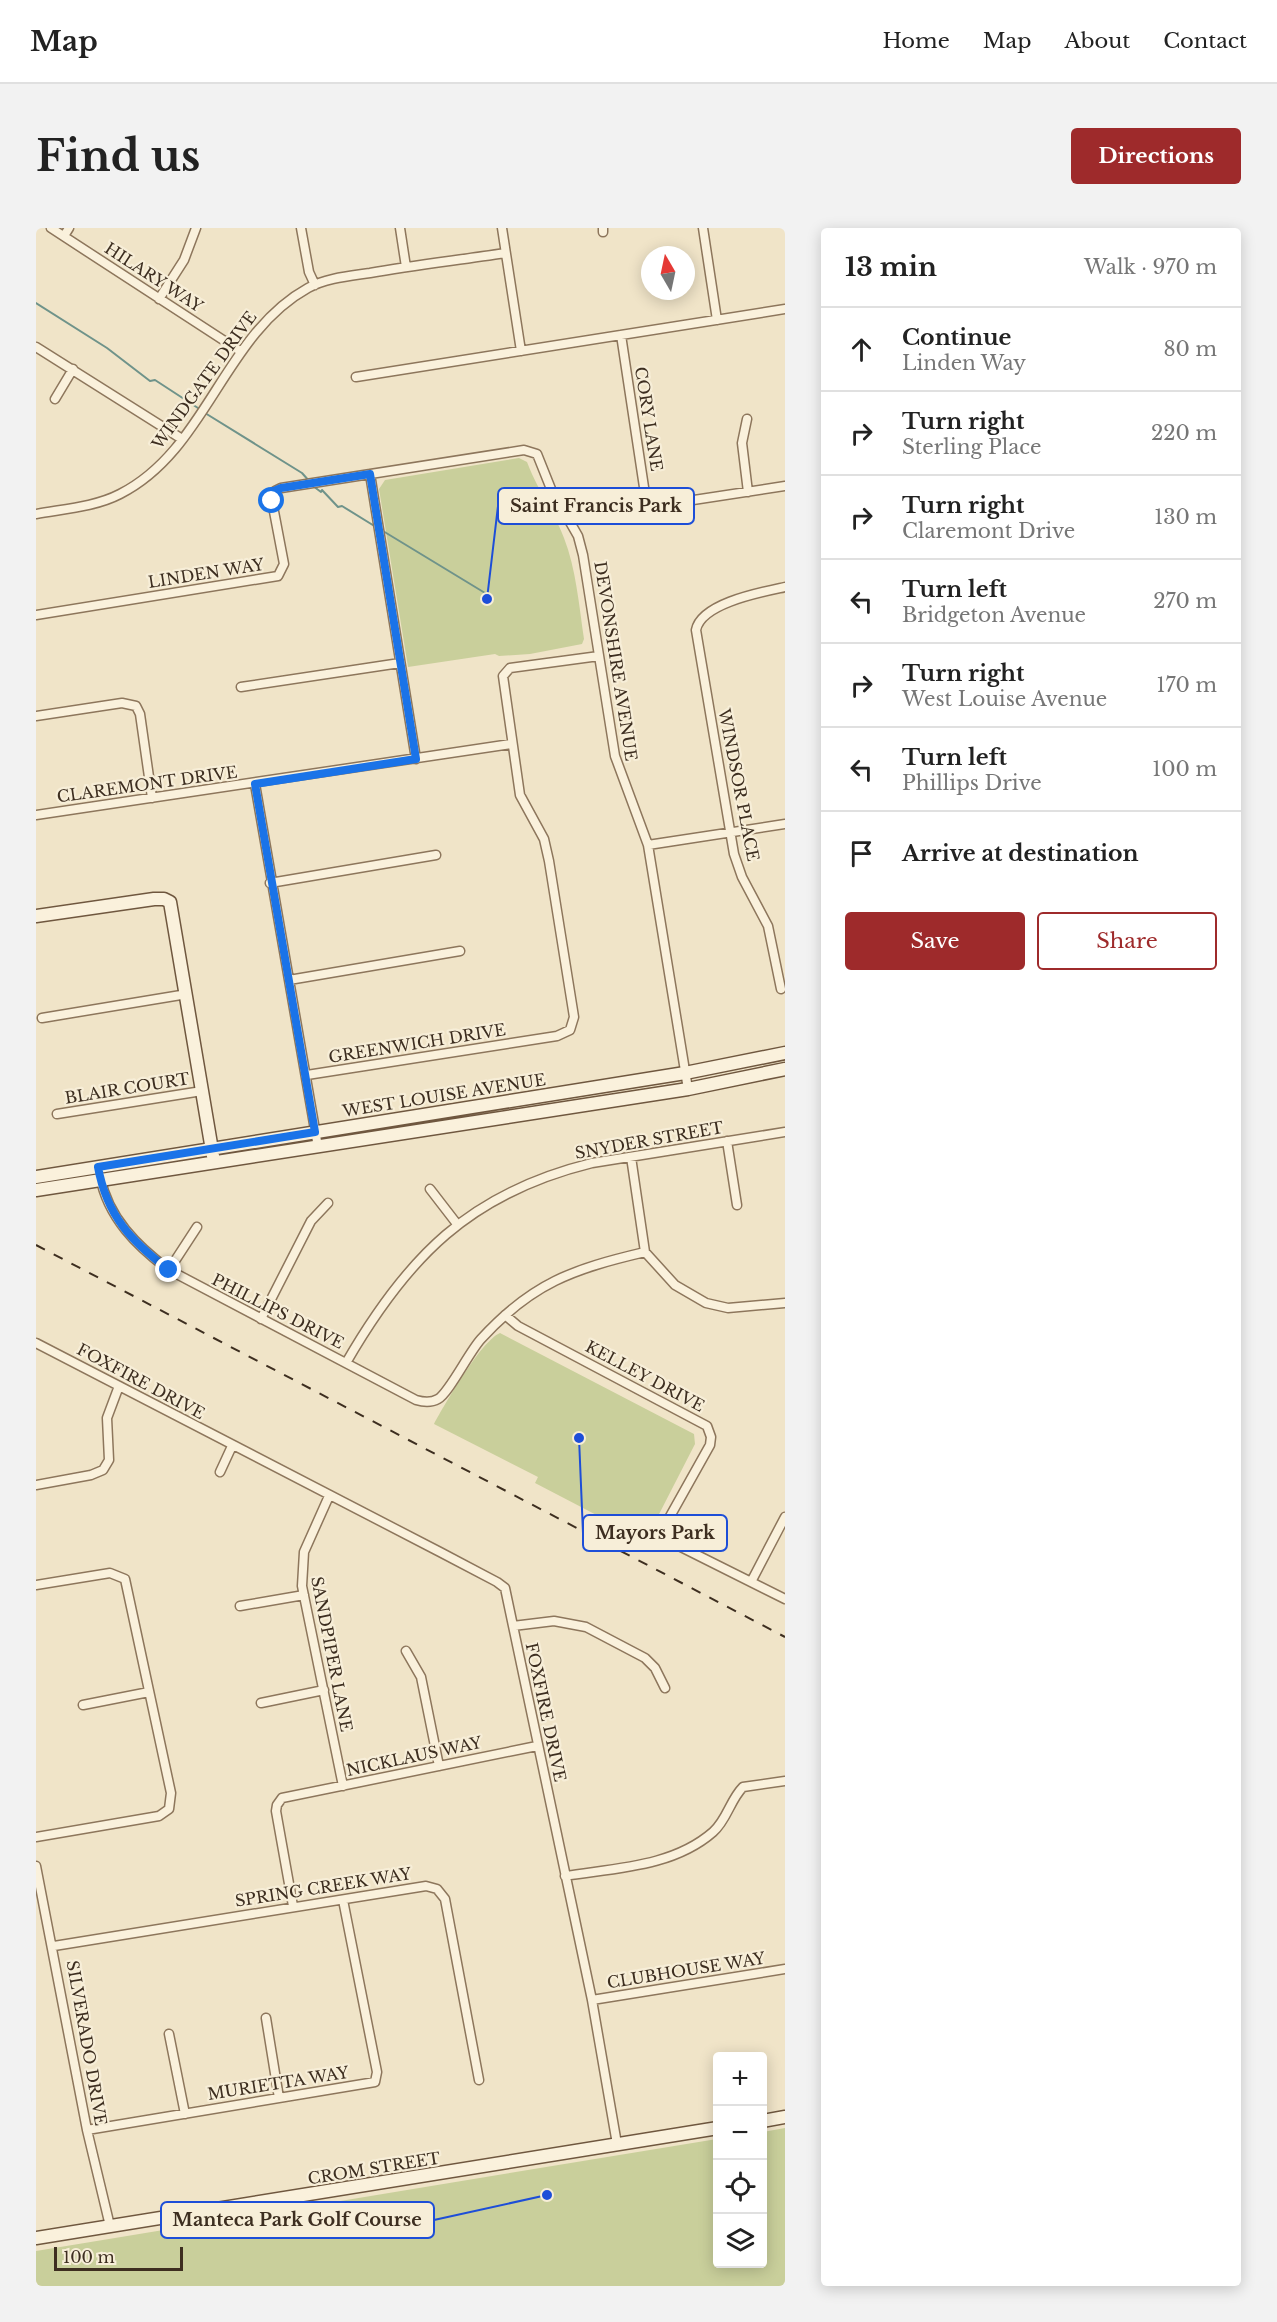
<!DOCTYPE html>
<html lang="en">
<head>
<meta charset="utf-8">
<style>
	:root { --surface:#fff; --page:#f2f2f2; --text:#222; --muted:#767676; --line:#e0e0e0; --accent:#9e2a2b }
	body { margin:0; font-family:"Libre Baskerville",serif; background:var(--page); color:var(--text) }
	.controls { position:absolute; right:18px; bottom:18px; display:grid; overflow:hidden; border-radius:6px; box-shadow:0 3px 15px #0003 }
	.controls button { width:54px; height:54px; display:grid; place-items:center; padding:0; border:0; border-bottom:2px solid var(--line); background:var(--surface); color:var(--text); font:30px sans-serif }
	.compass { position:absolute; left:605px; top:18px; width:54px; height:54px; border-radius:50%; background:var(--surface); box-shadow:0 3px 15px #0003; rotate:351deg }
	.scale { position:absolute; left:18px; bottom:15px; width:129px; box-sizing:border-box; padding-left:6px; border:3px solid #3d2e20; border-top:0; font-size:16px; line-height:21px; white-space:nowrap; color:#3d2e20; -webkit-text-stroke:4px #f7eed8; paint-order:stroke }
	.stop { position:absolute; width:18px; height:18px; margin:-14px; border:4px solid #1a73e8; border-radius:50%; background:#fff }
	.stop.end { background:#1a73e8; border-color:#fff; box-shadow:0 2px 6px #0008 }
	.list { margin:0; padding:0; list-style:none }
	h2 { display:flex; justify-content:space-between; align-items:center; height:78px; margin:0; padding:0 24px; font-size:26px }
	h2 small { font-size:20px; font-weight:400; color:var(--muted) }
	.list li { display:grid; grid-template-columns:39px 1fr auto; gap:18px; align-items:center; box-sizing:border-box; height:84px; padding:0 24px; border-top:2px solid var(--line) }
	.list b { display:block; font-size:22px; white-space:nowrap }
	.list p { margin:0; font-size:20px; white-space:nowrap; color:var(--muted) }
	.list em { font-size:20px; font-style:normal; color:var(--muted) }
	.actions { display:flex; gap:12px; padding:18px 24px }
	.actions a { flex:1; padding:14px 0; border:2px solid var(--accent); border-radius:6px; text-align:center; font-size:21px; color:var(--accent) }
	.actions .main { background:var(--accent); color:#fff }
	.icon { flex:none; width:33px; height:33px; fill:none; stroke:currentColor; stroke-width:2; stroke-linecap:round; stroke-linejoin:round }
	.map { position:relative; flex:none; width:749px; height:2058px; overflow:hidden; border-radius:6px }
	header { display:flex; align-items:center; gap:36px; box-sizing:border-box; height:84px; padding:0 30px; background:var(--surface); border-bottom:2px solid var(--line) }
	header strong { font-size:28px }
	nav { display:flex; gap:33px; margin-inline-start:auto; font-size:21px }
	.intro { display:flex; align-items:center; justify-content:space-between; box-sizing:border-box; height:144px; padding:0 36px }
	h1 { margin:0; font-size:42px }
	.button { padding:15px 27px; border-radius:6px; background:var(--accent); color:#fff; font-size:21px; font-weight:700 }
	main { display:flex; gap:36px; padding:0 36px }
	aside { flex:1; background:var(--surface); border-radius:6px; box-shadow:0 3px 15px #0003 }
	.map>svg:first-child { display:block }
</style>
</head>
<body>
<header>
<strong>Map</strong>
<nav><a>Home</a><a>Map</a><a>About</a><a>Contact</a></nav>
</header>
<div class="intro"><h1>Find us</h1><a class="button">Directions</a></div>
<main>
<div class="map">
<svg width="749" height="2058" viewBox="0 0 749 2058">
	<rect width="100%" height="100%" fill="#f0e4c8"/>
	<path fill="#c9cf9b" d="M483 230 491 234C501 261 518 284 528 310 540 341 543 377 548 411L546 416 494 426 463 428 459 426 372 439 343 261 349 252Z
		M464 1105 658 1206 659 1216 619 1294 620 1318 499 1255 502 1249 398 1196C409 1176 445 1113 464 1105Z
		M749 1900V2058H0V2023L681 1911 682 2036H726L727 1904Z"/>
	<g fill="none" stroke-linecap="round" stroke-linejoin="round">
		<path stroke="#6f938a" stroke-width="2" d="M0 75 71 120 114 153 119 152 165 182
			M169 185 266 245 274 254
			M277 258 285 264 286 262 302 279 306 278 340 299
			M347 303 454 368"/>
		<g stroke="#8d765c" stroke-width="11">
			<path id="street" d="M15 0 204 123
				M265 0 273 44 279 57
				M364 0 370 39
				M466 0 485 123
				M567 0V4
				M667 0 681 92
				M28 8 33 0
				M123 71 148 32 160 0
				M585 107 611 279
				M0 119 146 211
				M320 149 749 81
				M19 171 37 141
				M711 191 706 215 712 264
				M334 246 380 531
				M0 286C27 281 59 279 84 266 171 222 187 107 272 60 290 50 314 48 334 45 379 37 424 32 469 25
				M533 291 749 258
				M0 387 242 348 248 336 236 273 239 263 245 260 488 222 501 226 515 261 542 308 547 327 579 528 612 617 652 861
				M205 459 364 435
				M0 488 86 475 100 478 104 486 116 570
				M219 556 282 919
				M0 587 475 516
				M612 617 749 596
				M234 655 400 627
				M253 752 424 723
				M745 761 732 698 706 649 698 626 660 402C665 375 726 364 749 359
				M6 790 151 766
				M271 847 521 808 534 802 538 789 513 633 508 611 484 567 467 448 474 440 563 428
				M21 886 166 863
				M691 913 701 977
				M595 929 609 1024 639 1057 670 1075 692 1080 749 1075
				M64 948C72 990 101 1018 133 1042L380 1172C387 1174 395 1175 402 1171 413 1165 433 1124 445 1111 496 1055 537 1041 609 1024
				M394 961 421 996
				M133 1042 161 999
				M469 1087 482 1098 671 1198 675 1209 674 1217 632 1292C630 1302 632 1309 639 1316L749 1371
				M225 1091 275 993 292 975
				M0 1115 404 1324 461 1354 469 1360 556 1772 581 1916
				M310 1135C371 1029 434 965 556 935L749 904
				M184 1244 196 1218
				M0 1257 55 1247 67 1242 73 1232 71 1190 83 1158
				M293 1268 268 1324 266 1358 307 1558
				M715 1354 749 1289
				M0 1357 74 1345 89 1351 135 1565 133 1581 123 1588 0 1609
				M204 1378 268 1367
				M477 1398 518 1393 550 1399 609 1430 619 1440 629 1460
				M370 1423 385 1449 403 1538
				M225 1475 288 1462
				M47 1477 113 1464
				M0 1638 51 1902 74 1998
				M529 1648C579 1640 637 1639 677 1604 691 1592 694 1572 707 1559L749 1553
				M257 1678 240 1583 241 1577 246 1570 501 1518
				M18 1718 390 1658 401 1661 409 1671 443 1852
				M556 1772 749 1741
				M230 1790 243 1870
				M133 1806 149 1886
				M51 1902 339 1854 341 1844 307 1672"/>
		</g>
		<g stroke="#6f573f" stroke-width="15">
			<path id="secondary" d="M0 688 118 671H128L134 674 177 928
				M0 949 649 845 749 825
				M0 962 652 861 749 841
				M726 1893 749 1889
				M0 2010 682 1900"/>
		</g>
		<use href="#street" stroke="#faf1dc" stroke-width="8"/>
		<use href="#secondary" stroke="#faf1dc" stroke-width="12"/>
		<path stroke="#3d2e20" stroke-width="2" stroke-dasharray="10 10" stroke-linecap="butt" d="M0 1017 749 1409"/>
	</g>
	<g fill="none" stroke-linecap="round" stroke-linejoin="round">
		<path stroke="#1a73e8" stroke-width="8" d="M133 1042C95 1013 71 988 62 939L279 904 219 556 380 531 334 246 245 260 238 263 236 273"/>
	</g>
	<g text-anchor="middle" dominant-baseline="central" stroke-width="4.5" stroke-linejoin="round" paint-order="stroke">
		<g font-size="16" fill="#3d2e20" stroke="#f7eed8">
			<text transform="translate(118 49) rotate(33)">HILARY WAY</text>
			<text transform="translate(168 152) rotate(-54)">WINDGATE DRIVE</text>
			<text transform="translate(613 191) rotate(81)">CORY LANE</text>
			<text transform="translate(170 345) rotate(-9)">LINDEN WAY</text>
			<text transform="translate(580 433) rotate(81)">DEVONSHIRE AVENUE</text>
			<text transform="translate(111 556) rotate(-8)">CLAREMONT DRIVE</text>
			<text transform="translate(703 557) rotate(79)">WINDSOR PLACE</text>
			<text transform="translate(381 815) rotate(-9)">GREENWICH DRIVE</text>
			<text transform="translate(91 860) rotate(-9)">BLAIR COURT</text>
			<text transform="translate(408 867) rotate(-9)">WEST LOUISE AVENUE</text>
			<text transform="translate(613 912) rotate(-10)">SNYDER STREET</text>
			<text transform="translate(242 1083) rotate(27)">PHILLIPS DRIVE</text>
			<text transform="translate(609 1148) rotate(28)">KELLEY DRIVE</text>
			<text transform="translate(105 1153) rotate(28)">FOXFIRE DRIVE</text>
			<text transform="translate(296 1426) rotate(79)">SANDPIPER LANE</text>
			<text transform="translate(510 1484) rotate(78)">FOXFIRE DRIVE</text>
			<text transform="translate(378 1528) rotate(-12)">NICKLAUS WAY</text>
			<text transform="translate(287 1659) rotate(-9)">SPRING CREEK WAY</text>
			<text transform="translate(650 1742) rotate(-9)">CLUBHOUSE WAY</text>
			<text transform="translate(51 1815) rotate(80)">SILVERADO DRIVE</text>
			<text transform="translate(242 1855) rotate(-9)">MURIETTA WAY</text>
			<text transform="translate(338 1940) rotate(-9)">CROM STREET</text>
		</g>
	</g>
	<path fill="none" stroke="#1d4ed8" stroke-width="2" d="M451 371L462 278M543 1210L547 1305M511 1967L398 1992"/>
	<g fill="#1d4ed8" stroke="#f7eed8" stroke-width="2">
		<circle cx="451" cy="371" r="6"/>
		<circle cx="543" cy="1210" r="6"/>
		<circle cx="511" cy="1967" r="6"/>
	</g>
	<g fill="#f7eed8" stroke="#1d4ed8" stroke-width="2">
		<rect x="462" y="260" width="196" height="36" rx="6"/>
		<rect x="547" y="1287" width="144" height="36" rx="6"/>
		<rect x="125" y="1974" width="273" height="36" rx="6"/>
	</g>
	<g font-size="18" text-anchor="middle" font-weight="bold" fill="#3d2e20">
		<text x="560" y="284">Saint Francis Park</text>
		<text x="619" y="1311">Mayors Park</text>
		<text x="261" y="1998">Manteca Park Golf Course</text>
	</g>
</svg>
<div class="controls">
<button>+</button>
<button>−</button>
<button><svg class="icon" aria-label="locate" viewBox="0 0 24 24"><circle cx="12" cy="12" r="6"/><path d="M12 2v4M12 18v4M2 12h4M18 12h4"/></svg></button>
<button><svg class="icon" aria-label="layers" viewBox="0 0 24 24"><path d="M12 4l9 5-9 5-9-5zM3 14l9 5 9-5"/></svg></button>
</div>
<svg class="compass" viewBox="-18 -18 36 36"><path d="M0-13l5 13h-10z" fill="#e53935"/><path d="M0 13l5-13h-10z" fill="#767676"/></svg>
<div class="scale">100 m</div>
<div class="stop" style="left:236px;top:273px"></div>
<div class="stop end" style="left:133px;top:1042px"></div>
</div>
<aside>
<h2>13 min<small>Walk · 970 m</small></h2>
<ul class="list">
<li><svg class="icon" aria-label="ahead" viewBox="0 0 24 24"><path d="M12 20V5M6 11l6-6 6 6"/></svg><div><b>Continue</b><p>Linden Way</p></div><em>80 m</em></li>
<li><svg class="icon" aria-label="right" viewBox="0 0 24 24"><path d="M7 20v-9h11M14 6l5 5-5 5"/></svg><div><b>Turn right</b><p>Sterling Place</p></div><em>220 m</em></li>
<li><svg class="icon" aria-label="right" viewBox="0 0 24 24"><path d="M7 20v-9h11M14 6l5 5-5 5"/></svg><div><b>Turn right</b><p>Claremont Drive</p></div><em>130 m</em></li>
<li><svg class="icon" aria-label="left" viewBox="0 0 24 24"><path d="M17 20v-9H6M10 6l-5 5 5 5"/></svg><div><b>Turn left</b><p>Bridgeton Avenue</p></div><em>270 m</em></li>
<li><svg class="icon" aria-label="right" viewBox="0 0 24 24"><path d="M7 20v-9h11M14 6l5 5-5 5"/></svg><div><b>Turn right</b><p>West Louise Avenue</p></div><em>170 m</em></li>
<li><svg class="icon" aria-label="left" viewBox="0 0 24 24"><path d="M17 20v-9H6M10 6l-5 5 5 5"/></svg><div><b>Turn left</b><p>Phillips Drive</p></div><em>100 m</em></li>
<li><svg class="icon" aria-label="arrive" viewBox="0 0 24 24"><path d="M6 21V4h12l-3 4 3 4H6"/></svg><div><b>Arrive at destination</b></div></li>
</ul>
<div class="actions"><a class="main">Save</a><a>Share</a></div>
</aside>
</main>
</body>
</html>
